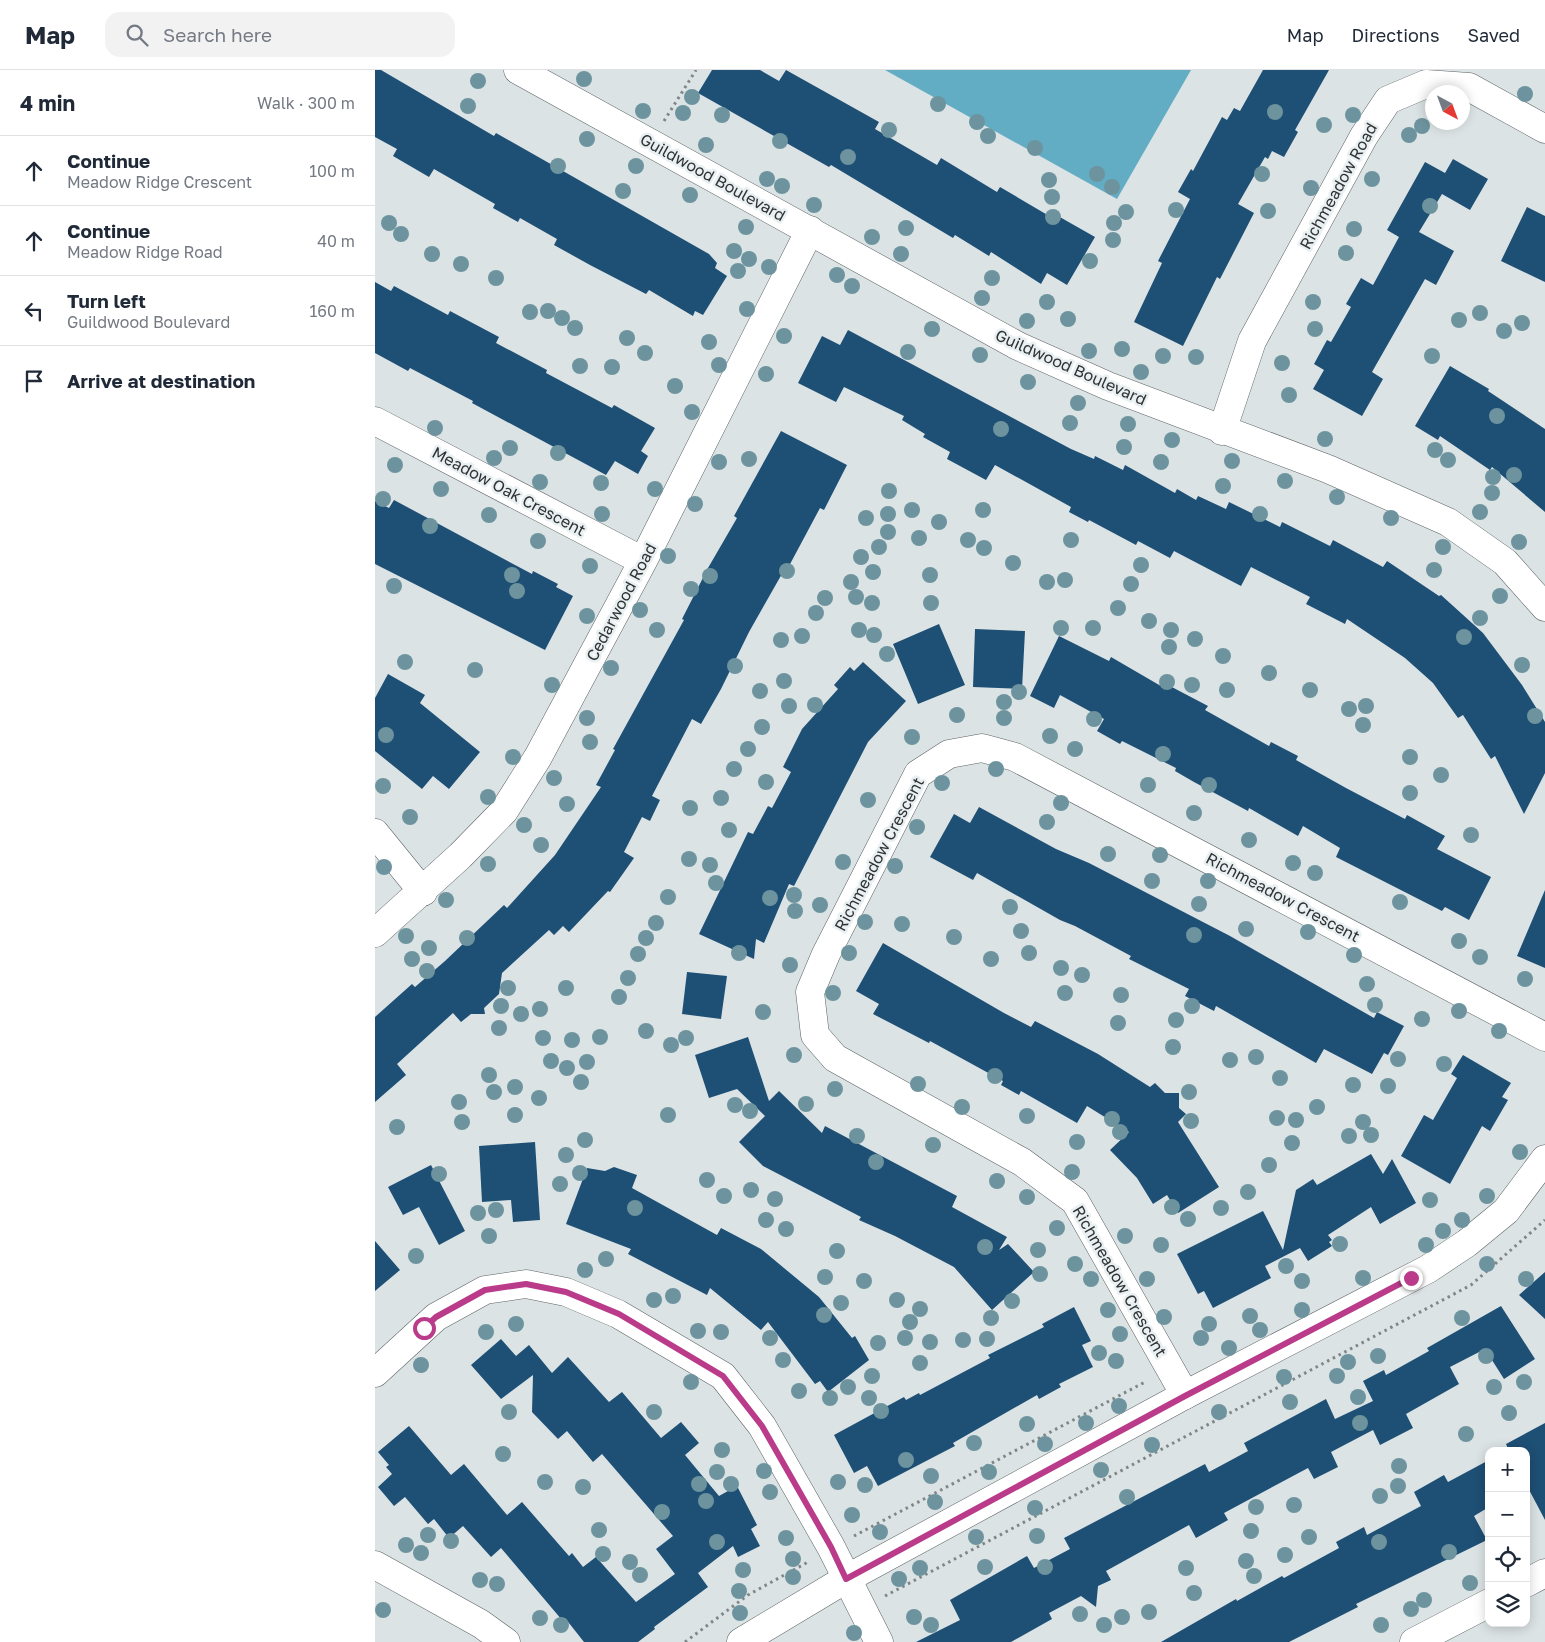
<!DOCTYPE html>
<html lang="en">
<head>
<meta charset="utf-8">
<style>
	:root { --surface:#fff; --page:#f2f2f3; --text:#1f2937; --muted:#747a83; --line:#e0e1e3 }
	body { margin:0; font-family:"Golos Text",sans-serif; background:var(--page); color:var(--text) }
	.controls { position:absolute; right:15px; bottom:15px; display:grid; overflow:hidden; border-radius:10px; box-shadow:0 2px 12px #0003 }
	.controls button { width:45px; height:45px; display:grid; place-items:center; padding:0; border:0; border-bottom:1px solid var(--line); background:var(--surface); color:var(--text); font:25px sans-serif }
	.compass { position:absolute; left:1050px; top:15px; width:45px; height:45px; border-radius:50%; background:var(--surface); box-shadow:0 2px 12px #0003; rotate:139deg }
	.stop { position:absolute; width:15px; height:15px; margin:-11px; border:4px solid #b93b8a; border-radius:50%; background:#fff }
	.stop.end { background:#b93b8a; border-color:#fff; box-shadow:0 1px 5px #0008 }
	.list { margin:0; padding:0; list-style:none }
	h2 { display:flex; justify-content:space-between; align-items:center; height:65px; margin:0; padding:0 20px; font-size:21px }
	h2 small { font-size:16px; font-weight:400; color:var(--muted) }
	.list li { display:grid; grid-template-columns:32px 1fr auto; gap:15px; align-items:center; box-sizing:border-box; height:70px; padding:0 20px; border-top:1px solid var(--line) }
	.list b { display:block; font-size:19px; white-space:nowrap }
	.list p { margin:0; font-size:16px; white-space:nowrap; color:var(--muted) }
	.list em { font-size:16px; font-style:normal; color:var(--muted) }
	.icon { flex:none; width:28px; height:28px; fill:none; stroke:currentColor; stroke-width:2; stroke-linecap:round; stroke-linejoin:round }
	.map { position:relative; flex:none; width:1170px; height:1572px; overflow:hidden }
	header { display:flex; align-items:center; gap:30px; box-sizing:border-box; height:70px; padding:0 25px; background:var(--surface); border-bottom:1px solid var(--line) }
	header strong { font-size:24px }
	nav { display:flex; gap:28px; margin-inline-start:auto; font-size:18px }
	.search { width:350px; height:45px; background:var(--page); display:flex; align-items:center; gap:12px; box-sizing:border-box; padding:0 18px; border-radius:15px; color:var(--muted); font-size:19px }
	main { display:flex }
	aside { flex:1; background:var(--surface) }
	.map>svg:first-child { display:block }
</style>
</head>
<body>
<header>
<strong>Map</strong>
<div class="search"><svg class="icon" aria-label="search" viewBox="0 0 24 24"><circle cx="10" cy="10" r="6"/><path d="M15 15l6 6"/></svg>Search here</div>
<nav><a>Map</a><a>Directions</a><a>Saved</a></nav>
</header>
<main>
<aside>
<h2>4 min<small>Walk · 300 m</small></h2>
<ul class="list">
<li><svg class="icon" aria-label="ahead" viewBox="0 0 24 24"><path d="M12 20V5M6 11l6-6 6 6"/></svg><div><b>Continue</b><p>Meadow Ridge Crescent</p></div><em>100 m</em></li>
<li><svg class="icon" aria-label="ahead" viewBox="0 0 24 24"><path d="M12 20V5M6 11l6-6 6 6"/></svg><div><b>Continue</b><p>Meadow Ridge Road</p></div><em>40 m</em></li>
<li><svg class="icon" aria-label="left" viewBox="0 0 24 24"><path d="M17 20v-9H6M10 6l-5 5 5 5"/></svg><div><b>Turn left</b><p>Guildwood Boulevard</p></div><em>160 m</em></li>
<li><svg class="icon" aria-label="arrive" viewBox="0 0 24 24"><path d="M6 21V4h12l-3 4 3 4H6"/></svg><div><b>Arrive at destination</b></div></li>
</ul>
</aside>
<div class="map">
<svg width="1170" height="1572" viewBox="0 0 1170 1572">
	<rect width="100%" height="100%" fill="#dce3e5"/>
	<path fill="#63adc4" d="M510 0H816L742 129Z"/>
	<path fill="#1e4f74" d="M0 0H6L119 66 121 63 334 184 342 193 340 198 352 206 328 245 320 241 318 246 274 220 271 224 215 195 179 175 182 169 145 148 143 152 118 138 120 134 59 99 54 107 18 86 22 79 0 67Z
		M337 0H385L404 11 411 0 504 52 500 59 562 95 566 88 622 122 625 117 681 150 683 146 720 167 692 215 672 203 666 214 616 182 614 186 580 165 578 168 456 95 454 97 323 23Z
		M888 0H954L920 60 923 62 909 87 897 81 893 89 890 87 863 134 879 143 845 209 842 207 808 276 759 252 787 193 783 191 815 129 803 122 816 99 818 101 847 47 852 50 859 38 865 41Z
		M1078 89 1113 109 1095 140 1067 124 1044 162 1079 181 1061 215 1050 209 997 302 1008 309 987 346 938 319 949 300 939 294 952 270 956 272 976 237 971 234 986 208 998 215 1024 167 1012 160 1050 92 1070 103Z
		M1152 137 1170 146V212L1126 191Z
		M0 212 16 221 19 216 73 245 75 241 124 267 121 273 172 300 171 303 237 338 239 335 280 358 266 381 273 386 263 404 240 391 231 405 97 333 98 331 35 298 33 301 0 283Z
		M473 260 696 379 719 389 720 386 748 400 750 395 800 423 802 419 821 430 823 426 851 439 854 432 905 457 907 452 955 476 958 470 1008 497 1012 491 1064 526 1066 525 1108 563 1147 615 1170 652V703L1149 744 1120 686 1116 689 1088 645 1083 648 1058 613 1030 588 972 549 970 554 931 534 935 527 876 497 866 516 799 481 795 488 763 471 761 475 714 450 713 452 694 442 696 437 620 395 611 410 572 389 575 382 548 367 550 364 527 350 529 346 469 317 461 332 423 313 447 266 465 275Z
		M1075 296 1114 319 1113 321 1170 359V442L1117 397 1115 400 1065 366 1063 370 1040 356Z
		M406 361 472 395 449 440 445 438 414 496 412 495 374 562 346 619 326 654 317 649 277 726 285 730 275 751 267 747 249 782 259 788 235 822 233 821 194 862 188 856 179 865 174 860 127 903 124 924 109 938 110 944H96L86 952 78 943 22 994 31 1005 0 1032V947L37 914 40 917 70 891 129 835 132 838 180 785 226 717 221 715 240 680 238 679 309 550 307 549 333 498 362 448 359 446Z
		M19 430 157 504 158 501 183 514 181 517 198 526 170 580 0 494V431L14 438Z
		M564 554 590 615 543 634 518 574Z
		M600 559 650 561 647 619 598 617Z
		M684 566 734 591 736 587 791 619 793 615 833 636 830 640 894 676 896 672 923 686 921 690 971 718 1030 749 1032 745 1070 766 1062 779 1116 807 1094 850 1070 837 1067 841 961 787 965 778 928 756 923 766 874 738 873 741 819 712 800 701 801 698 747 671 745 674 722 661 729 649 685 625 679 638 655 626Z
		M488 592 531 631 493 672 419 816 414 814 389 873 381 869 379 889 324 864 373 762 378 764 393 736 397 738 416 702 408 697 427 659 463 619 459 615 475 597 479 601Z
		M13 604 50 625 45 633 105 682 74 719 58 706 47 719 0 681V628Z
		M604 737 681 779 714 793 855 866 999 948 1002 942 1029 956 1013 985 1009 983 997 1004 949 979 941 993 841 936 839 941 810 926 814 919 754 889 756 886 700 856 685 850 602 803 598 810 555 787 579 744 595 753Z
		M1170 820V898L1142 886Z
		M508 873 629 943 656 957 660 951 723 984 775 1017 780 1013 790 1023H804V1038L811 1044 803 1052 844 1117 803 1143 792 1125 778 1134 762 1108 735 1080 754 1062 712 1036 702 1053 646 1021 644 1025 626 1015 628 1011 555 971 554 973 498 944 504 934 481 921Z
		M312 902 352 906 346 949 307 944Z
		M373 967 394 1031 404 1021 447 1063 450 1056 582 1126 577 1137 632 1167 624 1180 633 1174 659 1202 617 1240 579 1197 520 1166 484 1150 486 1147 388 1096 364 1072 390 1046 362 1019 334 1028 320 985Z
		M1088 985 1136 1013 1127 1027 1133 1030 1115 1061 1107 1056 1075 1114 1026 1086 1049 1045 1058 1050 1082 1008 1076 1004Z
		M160 1072 165 1150 138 1152 136 1130 107 1132 104 1076Z
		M996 1084 1008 1104 1017 1089 1041 1133 1005 1154 996 1137 953 1165 957 1170 954 1172 957 1176 933 1191 925 1178 890 1196 896 1208 838 1238 829 1221 823 1224 802 1184 888 1141 908 1180 921 1120 938 1109 942 1115Z
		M56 1095 90 1161 64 1175 44 1137 28 1145 13 1117Z
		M239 1097 262 1105 257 1118 342 1165 346 1158 386 1179 444 1227 477 1268 480 1266 494 1290 453 1322 445 1311 440 1314 393 1252 386 1260 335 1218 332 1225 253 1184 256 1179 191 1154 212 1098 230 1101Z
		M0 1171 25 1200 0 1221Z
		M1170 1202V1249L1144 1225Z
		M1126 1236 1160 1289 1129 1309 1110 1279 1075 1297 1084 1314 1031 1344 1038 1358 1005 1375 998 1360 956 1382 963 1397 939 1409 933 1398 849 1443 853 1450 821 1468 814 1455 731 1501 736 1510 723 1516 721 1537 706 1526 674 1543 677 1549 636 1572H541L585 1550 575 1530 652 1486 659 1498 695 1479 689 1468 830 1394 834 1402 873 1381 869 1373 951 1329 960 1349 998 1331 988 1311 1009 1300 1011 1305 1054 1281 1052 1278Z
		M699 1237 716 1271 707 1275 718 1297 684 1314 686 1317 664 1329 662 1325 578 1373 580 1376 503 1416 492 1396 479 1403 459 1365 529 1327 531 1330 544 1323 545 1325 615 1288 613 1285 669 1257 667 1254Z
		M126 1269 141 1286 154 1275 177 1303 193 1287 234 1332 247 1322 286 1368 306 1352 324 1373 310 1385 344 1426 362 1416 382 1455 376 1459 385 1476 363 1487 358 1476 323 1503 333 1517 279 1557 280 1559 263 1572H209L190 1548 187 1550 126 1478 116 1487 88 1456 74 1468 59 1449 53 1454 30 1427 19 1436 3 1417 17 1404 11 1397 14 1395 3 1382 34 1356 76 1405 89 1394 132 1445 147 1432 194 1486 197 1483 208 1497 221 1487 261 1532 300 1504 281 1479 298 1466 227 1384 218 1392 192 1361 183 1369 157 1342 158 1305 126 1329 96 1295Z
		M1170 1353V1450L1151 1414V1381H1134L1131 1374Z
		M1114 1390V1437L1099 1446 1112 1470 981 1534 983 1537 914 1572H786L861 1529 862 1531 907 1506 909 1508 964 1478 961 1472 989 1457 992 1465 1046 1436 1039 1422 1069 1405 1073 1412Z"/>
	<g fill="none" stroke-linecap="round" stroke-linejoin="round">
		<g stroke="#5d6365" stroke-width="29">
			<path id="minor" d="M0 351 268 491
				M847 361 877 271 989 66 1013 30 1051 14 1094 17 1170 59
				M0 763 48 822
				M0 863 85 786 129 741 163 687 268 491 435 160
				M0 1303 61 1247 110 1220 151 1214 191 1222 243 1244 348 1306 387 1356 456 1477 504 1572
				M810 1325 700 1131 647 1092 460 988 440 965 435 922 451 884 543 704 574 684 607 678 640 687 1170 967
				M0 1495 106 1554 131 1572
				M1151 1513 1170 1503
				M1039 1572 1114 1533"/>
		</g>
		<g stroke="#5d6365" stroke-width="29">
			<path id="tertiary" d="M143 0 643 276 733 316 953 399 1073 452 1130 492 1170 537
				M366 1572 471 1509 810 1325 1053 1199 1092 1173 1131 1141 1170 1089"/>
		</g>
		<path stroke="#808586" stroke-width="3" stroke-dasharray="2.5 4" stroke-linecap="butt" d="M289 51 321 0
			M479 1466 770 1312
			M510 1526 1096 1215 1170 1150
			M310 1572 373 1525 433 1492"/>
		<use href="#minor" stroke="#fff" stroke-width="28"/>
		<use href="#tertiary" stroke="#fff" stroke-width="28"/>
	</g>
	<g fill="#6d949e">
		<circle cx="209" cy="9" r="8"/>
		<circle cx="103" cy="11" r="8"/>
		<circle cx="1150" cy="24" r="8"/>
		<circle cx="317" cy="27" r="8"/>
		<circle cx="563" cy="34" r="8"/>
		<circle cx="93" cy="36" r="8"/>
		<circle cx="268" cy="41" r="8"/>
		<circle cx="900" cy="42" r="8"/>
		<circle cx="308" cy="43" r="8"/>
		<circle cx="347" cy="45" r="8"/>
		<circle cx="978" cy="45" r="8"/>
		<circle cx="602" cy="52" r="8"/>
		<circle cx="949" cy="55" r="8"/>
		<circle cx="1047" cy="56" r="8"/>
		<circle cx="514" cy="60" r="8"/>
		<circle cx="1034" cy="65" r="8"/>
		<circle cx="613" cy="66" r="8"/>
		<circle cx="212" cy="69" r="8"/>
		<circle cx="405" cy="71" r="8"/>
		<circle cx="331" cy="75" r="8"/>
		<circle cx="660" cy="78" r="8"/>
		<circle cx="473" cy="87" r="8"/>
		<circle cx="183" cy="96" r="8"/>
		<circle cx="261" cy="96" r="8"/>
		<circle cx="722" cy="104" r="8"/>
		<circle cx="887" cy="104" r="8"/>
		<circle cx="392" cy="109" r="8"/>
		<circle cx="997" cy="109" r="8"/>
		<circle cx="674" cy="110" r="8"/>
		<circle cx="407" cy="116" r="8"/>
		<circle cx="737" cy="117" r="8"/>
		<circle cx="936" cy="118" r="8"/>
		<circle cx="248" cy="121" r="8"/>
		<circle cx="315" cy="125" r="8"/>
		<circle cx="677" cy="127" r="8"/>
		<circle cx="439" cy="135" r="8"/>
		<circle cx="1055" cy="136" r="8"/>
		<circle cx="801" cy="140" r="8"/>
		<circle cx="893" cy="141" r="8"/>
		<circle cx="751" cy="142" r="8"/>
		<circle cx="678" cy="147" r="8"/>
		<circle cx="14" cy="153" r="8"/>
		<circle cx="739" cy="153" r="8"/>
		<circle cx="371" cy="157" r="8"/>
		<circle cx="531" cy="158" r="8"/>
		<circle cx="979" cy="159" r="8"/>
		<circle cx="26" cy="164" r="8"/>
		<circle cx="497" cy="167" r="8"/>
		<circle cx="738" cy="170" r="8"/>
		<circle cx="359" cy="181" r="8"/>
		<circle cx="971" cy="183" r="8"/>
		<circle cx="57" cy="184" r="8"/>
		<circle cx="526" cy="184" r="8"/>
		<circle cx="374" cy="189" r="8"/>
		<circle cx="715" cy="191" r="8"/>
		<circle cx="86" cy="194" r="8"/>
		<circle cx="394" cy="197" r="8"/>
		<circle cx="363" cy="201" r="8"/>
		<circle cx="462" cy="205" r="8"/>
		<circle cx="121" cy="208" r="8"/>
		<circle cx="617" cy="208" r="8"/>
		<circle cx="477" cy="216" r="8"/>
		<circle cx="607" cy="228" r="8"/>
		<circle cx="672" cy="232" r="8"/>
		<circle cx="938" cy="232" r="8"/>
		<circle cx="372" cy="239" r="8"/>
		<circle cx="173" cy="241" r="8"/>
		<circle cx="155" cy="242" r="8"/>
		<circle cx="1105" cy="243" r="8"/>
		<circle cx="187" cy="248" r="8"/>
		<circle cx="693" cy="249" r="8"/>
		<circle cx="1084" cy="250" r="8"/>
		<circle cx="652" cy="251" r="8"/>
		<circle cx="1147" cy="253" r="8"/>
		<circle cx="200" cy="258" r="8"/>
		<circle cx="557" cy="259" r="8"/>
		<circle cx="940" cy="259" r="8"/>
		<circle cx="1129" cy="261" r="8"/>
		<circle cx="409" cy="266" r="8"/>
		<circle cx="252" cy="268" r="8"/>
		<circle cx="334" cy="272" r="8"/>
		<circle cx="747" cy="279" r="8"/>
		<circle cx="714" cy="281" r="8"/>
		<circle cx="533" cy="282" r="8"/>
		<circle cx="270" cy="283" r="8"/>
		<circle cx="605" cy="285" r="8"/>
		<circle cx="788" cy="286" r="8"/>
		<circle cx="1057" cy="286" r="8"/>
		<circle cx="821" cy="287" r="8"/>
		<circle cx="907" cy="293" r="8"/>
		<circle cx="344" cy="295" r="8"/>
		<circle cx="205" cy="296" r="8"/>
		<circle cx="237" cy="297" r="8"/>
		<circle cx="766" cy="302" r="8"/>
		<circle cx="391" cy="304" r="8"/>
		<circle cx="653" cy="312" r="8"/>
		<circle cx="300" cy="316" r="8"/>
		<circle cx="914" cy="325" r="8"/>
		<circle cx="703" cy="333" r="8"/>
		<circle cx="317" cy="342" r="8"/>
		<circle cx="1122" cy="346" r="8"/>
		<circle cx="695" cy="353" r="8"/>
		<circle cx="753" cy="354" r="8"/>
		<circle cx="60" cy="358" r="8"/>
		<circle cx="626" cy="359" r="8"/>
		<circle cx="950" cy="369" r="8"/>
		<circle cx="797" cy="370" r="8"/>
		<circle cx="749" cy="377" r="8"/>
		<circle cx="135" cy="378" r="8"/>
		<circle cx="1060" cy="380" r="8"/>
		<circle cx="183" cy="383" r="8"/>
		<circle cx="119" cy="388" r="8"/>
		<circle cx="374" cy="389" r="8"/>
		<circle cx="1073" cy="390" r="8"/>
		<circle cx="857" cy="391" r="8"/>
		<circle cx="344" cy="392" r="8"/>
		<circle cx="786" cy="392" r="8"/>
		<circle cx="20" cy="395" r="8"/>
		<circle cx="1139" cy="405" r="8"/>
		<circle cx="1118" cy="407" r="8"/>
		<circle cx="910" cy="411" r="8"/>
		<circle cx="165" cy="412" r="8"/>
		<circle cx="226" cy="413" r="8"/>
		<circle cx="848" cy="416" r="8"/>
		<circle cx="66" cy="419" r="8"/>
		<circle cx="280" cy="419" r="8"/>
		<circle cx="514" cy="421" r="8"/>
		<circle cx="1117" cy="423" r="8"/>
		<circle cx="962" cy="427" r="8"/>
		<circle cx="8" cy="429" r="8"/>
		<circle cx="320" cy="434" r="8"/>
		<circle cx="537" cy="440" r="8"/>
		<circle cx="608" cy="440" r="8"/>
		<circle cx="1105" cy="442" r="8"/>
		<circle cx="227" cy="444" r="8"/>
		<circle cx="513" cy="444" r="8"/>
		<circle cx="885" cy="444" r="8"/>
		<circle cx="114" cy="445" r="8"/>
		<circle cx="491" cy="448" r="8"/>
		<circle cx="1016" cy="448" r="8"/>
		<circle cx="564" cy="452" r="8"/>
		<circle cx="55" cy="456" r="8"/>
		<circle cx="513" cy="462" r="8"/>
		<circle cx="544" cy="468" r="8"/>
		<circle cx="593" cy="470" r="8"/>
		<circle cx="696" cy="470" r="8"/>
		<circle cx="163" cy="471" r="8"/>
		<circle cx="1144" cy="472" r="8"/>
		<circle cx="504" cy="477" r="8"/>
		<circle cx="1068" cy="477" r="8"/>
		<circle cx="609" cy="478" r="8"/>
		<circle cx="293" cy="486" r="8"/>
		<circle cx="486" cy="487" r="8"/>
		<circle cx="638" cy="493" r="8"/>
		<circle cx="766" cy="495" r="8"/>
		<circle cx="215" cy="496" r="8"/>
		<circle cx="1059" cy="500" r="8"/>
		<circle cx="412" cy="501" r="8"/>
		<circle cx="498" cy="502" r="8"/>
		<circle cx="137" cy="505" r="8"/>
		<circle cx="555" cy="505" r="8"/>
		<circle cx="335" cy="506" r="8"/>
		<circle cx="690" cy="510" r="8"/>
		<circle cx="476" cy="512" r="8"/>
		<circle cx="672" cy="512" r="8"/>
		<circle cx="756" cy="514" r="8"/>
		<circle cx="19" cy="516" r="8"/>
		<circle cx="316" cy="519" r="8"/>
		<circle cx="142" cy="521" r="8"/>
		<circle cx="1125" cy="526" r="8"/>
		<circle cx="481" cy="527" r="8"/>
		<circle cx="450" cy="528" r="8"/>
		<circle cx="497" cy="533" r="8"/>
		<circle cx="556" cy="533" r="8"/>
		<circle cx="743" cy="538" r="8"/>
		<circle cx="265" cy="540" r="8"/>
		<circle cx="441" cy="543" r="8"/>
		<circle cx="212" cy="546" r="8"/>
		<circle cx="1105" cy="548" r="8"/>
		<circle cx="774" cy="551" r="8"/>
		<circle cx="686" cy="558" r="8"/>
		<circle cx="718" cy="558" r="8"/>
		<circle cx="282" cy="560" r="8"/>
		<circle cx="484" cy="560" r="8"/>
		<circle cx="796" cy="560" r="8"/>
		<circle cx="499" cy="565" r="8"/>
		<circle cx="427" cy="566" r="8"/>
		<circle cx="1089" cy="567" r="8"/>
		<circle cx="820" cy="569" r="8"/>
		<circle cx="406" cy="570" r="8"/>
		<circle cx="794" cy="577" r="8"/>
		<circle cx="512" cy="584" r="8"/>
		<circle cx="848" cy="586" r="8"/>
		<circle cx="30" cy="592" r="8"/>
		<circle cx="1147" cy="595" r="8"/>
		<circle cx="360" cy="596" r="8"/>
		<circle cx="236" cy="598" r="8"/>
		<circle cx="100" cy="600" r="8"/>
		<circle cx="894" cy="603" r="8"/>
		<circle cx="409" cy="611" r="8"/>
		<circle cx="792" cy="612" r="8"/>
		<circle cx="177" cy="615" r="8"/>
		<circle cx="817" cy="615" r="8"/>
		<circle cx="852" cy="620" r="8"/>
		<circle cx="935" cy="620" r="8"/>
		<circle cx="385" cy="621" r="8"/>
		<circle cx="644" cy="622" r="8"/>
		<circle cx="629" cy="632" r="8"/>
		<circle cx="440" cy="635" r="8"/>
		<circle cx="414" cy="636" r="8"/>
		<circle cx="991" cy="636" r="8"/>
		<circle cx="974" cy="639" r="8"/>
		<circle cx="582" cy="645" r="8"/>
		<circle cx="1160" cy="646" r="8"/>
		<circle cx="212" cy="648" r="8"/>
		<circle cx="629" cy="648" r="8"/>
		<circle cx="719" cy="649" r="8"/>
		<circle cx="988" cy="655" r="8"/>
		<circle cx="387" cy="657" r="8"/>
		<circle cx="11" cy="665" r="8"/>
		<circle cx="675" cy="666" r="8"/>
		<circle cx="537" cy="667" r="8"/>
		<circle cx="215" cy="672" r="8"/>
		<circle cx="373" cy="679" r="8"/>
		<circle cx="700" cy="679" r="8"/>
		<circle cx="788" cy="684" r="8"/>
		<circle cx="138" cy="687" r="8"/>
		<circle cx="1035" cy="687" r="8"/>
		<circle cx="359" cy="699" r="8"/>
		<circle cx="621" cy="699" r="8"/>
		<circle cx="1066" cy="705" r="8"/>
		<circle cx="179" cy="708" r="8"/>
		<circle cx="391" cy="712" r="8"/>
		<circle cx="567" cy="713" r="8"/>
		<circle cx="773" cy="715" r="8"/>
		<circle cx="834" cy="715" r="8"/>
		<circle cx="8" cy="716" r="8"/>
		<circle cx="1035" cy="723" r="8"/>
		<circle cx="113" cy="727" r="8"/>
		<circle cx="346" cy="728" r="8"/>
		<circle cx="493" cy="730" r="8"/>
		<circle cx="686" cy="733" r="8"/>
		<circle cx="192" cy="734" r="8"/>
		<circle cx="315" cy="738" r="8"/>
		<circle cx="819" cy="743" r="8"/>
		<circle cx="35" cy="747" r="8"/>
		<circle cx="672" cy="752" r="8"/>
		<circle cx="149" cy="755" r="8"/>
		<circle cx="542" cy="757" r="8"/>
		<circle cx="354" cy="760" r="8"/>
		<circle cx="1096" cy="765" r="8"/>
		<circle cx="874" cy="770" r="8"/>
		<circle cx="166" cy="775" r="8"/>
		<circle cx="733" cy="784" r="8"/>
		<circle cx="785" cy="785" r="8"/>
		<circle cx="314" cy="789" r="8"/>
		<circle cx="468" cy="792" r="8"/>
		<circle cx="918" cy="793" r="8"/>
		<circle cx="113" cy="794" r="8"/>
		<circle cx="335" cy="795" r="8"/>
		<circle cx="520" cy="796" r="8"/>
		<circle cx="9" cy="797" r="8"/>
		<circle cx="940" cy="803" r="8"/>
		<circle cx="777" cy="811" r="8"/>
		<circle cx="833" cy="811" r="8"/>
		<circle cx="341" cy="813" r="8"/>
		<circle cx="419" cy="825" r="8"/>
		<circle cx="293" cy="827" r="8"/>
		<circle cx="395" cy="828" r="8"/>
		<circle cx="71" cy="830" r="8"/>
		<circle cx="1025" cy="832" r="8"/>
		<circle cx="824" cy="834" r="8"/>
		<circle cx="445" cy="835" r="8"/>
		<circle cx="635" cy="837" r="8"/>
		<circle cx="420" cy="841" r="8"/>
		<circle cx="490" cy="852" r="8"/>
		<circle cx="281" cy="853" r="8"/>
		<circle cx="527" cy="854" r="8"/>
		<circle cx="871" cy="859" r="8"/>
		<circle cx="646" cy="861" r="8"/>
		<circle cx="933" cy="862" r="8"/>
		<circle cx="819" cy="865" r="8"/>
		<circle cx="31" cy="866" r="8"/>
		<circle cx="579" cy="867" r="8"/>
		<circle cx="92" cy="868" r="8"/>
		<circle cx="271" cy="868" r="8"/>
		<circle cx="1084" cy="871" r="8"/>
		<circle cx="54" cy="878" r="8"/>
		<circle cx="364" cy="883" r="8"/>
		<circle cx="474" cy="883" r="8"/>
		<circle cx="654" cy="883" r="8"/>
		<circle cx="263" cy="884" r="8"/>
		<circle cx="979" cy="885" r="8"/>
		<circle cx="1105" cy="887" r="8"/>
		<circle cx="37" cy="889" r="8"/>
		<circle cx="616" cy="889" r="8"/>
		<circle cx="415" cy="895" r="8"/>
		<circle cx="686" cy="898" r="8"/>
		<circle cx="52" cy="901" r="8"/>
		<circle cx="707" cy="905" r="8"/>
		<circle cx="253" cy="908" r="8"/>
		<circle cx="1150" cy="909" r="8"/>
		<circle cx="992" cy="914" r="8"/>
		<circle cx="133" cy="918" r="8"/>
		<circle cx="191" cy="918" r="8"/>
		<circle cx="458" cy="923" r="8"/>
		<circle cx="690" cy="923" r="8"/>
		<circle cx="746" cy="925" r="8"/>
		<circle cx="244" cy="927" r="8"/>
		<circle cx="1000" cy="935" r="8"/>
		<circle cx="126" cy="936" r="8"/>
		<circle cx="817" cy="936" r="8"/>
		<circle cx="165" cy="939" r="8"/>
		<circle cx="1084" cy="941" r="8"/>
		<circle cx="388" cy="942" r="8"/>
		<circle cx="146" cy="944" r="8"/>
		<circle cx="1047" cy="949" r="8"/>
		<circle cx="801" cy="950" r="8"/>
		<circle cx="743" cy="953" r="8"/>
		<circle cx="124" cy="958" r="8"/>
		<circle cx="271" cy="961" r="8"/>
		<circle cx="1124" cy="961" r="8"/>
		<circle cx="225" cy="967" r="8"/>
		<circle cx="168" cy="968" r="8"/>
		<circle cx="311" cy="968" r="8"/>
		<circle cx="197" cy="970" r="8"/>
		<circle cx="296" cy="975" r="8"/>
		<circle cx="798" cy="977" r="8"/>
		<circle cx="419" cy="985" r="8"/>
		<circle cx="881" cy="987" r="8"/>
		<circle cx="1023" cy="989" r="8"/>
		<circle cx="855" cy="990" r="8"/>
		<circle cx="176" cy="991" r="8"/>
		<circle cx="212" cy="992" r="8"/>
		<circle cx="1069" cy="994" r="8"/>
		<circle cx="192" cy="998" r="8"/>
		<circle cx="114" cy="1005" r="8"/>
		<circle cx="620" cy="1006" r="8"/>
		<circle cx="905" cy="1008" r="8"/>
		<circle cx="206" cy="1012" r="8"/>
		<circle cx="543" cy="1014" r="8"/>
		<circle cx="978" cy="1015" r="8"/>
		<circle cx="1013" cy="1016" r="8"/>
		<circle cx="140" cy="1017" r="8"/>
		<circle cx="460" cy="1019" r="8"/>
		<circle cx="119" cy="1022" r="8"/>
		<circle cx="814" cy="1022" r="8"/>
		<circle cx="164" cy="1028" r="8"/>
		<circle cx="84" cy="1032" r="8"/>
		<circle cx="431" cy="1034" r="8"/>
		<circle cx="360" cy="1035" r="8"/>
		<circle cx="587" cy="1037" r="8"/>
		<circle cx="942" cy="1037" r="8"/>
		<circle cx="375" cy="1041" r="8"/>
		<circle cx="140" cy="1045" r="8"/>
		<circle cx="293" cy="1045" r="8"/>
		<circle cx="652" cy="1046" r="8"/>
		<circle cx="902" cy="1048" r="8"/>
		<circle cx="737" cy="1049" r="8"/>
		<circle cx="921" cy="1050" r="8"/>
		<circle cx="816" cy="1051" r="8"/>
		<circle cx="87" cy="1052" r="8"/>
		<circle cx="988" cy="1052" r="8"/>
		<circle cx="22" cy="1057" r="8"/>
		<circle cx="745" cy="1062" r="8"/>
		<circle cx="996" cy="1065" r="8"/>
		<circle cx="482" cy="1066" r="8"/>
		<circle cx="974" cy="1066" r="8"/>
		<circle cx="210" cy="1070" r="8"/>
		<circle cx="702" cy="1072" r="8"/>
		<circle cx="917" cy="1073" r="8"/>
		<circle cx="558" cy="1075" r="8"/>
		<circle cx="1145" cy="1082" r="8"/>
		<circle cx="191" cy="1085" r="8"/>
		<circle cx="501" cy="1092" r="8"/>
		<circle cx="894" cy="1095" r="8"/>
		<circle cx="697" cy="1102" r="8"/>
		<circle cx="205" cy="1103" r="8"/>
		<circle cx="64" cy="1104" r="8"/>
		<circle cx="332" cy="1110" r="8"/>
		<circle cx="622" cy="1111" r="8"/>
		<circle cx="185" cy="1114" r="8"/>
		<circle cx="376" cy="1120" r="8"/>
		<circle cx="873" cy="1122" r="8"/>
		<circle cx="349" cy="1126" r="8"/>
		<circle cx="1112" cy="1126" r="8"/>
		<circle cx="652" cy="1127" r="8"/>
		<circle cx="400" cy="1129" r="8"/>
		<circle cx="1055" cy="1130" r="8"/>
		<circle cx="797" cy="1137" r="8"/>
		<circle cx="260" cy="1138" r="8"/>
		<circle cx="846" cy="1138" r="8"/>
		<circle cx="121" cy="1140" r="8"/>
		<circle cx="103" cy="1143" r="8"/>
		<circle cx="813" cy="1149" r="8"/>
		<circle cx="391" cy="1150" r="8"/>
		<circle cx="1087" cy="1150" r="8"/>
		<circle cx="682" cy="1158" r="8"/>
		<circle cx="411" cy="1159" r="8"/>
		<circle cx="1068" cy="1161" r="8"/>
		<circle cx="114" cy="1166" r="8"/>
		<circle cx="750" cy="1166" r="8"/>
		<circle cx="965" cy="1174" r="8"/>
		<circle cx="786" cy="1175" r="8"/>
		<circle cx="1051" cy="1175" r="8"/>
		<circle cx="610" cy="1177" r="8"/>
		<circle cx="663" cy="1180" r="8"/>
		<circle cx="462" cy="1181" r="8"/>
		<circle cx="41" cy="1186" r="8"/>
		<circle cx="231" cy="1189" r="8"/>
		<circle cx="700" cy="1194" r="8"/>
		<circle cx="1112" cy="1194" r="8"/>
		<circle cx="911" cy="1196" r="8"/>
		<circle cx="210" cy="1200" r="8"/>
		<circle cx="665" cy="1204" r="8"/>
		<circle cx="450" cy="1207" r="8"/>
		<circle cx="988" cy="1208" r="8"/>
		<circle cx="716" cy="1209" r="8"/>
		<circle cx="772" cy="1209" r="8"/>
		<circle cx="1151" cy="1209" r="8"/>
		<circle cx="489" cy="1211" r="8"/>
		<circle cx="927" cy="1211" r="8"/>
		<circle cx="298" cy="1226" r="8"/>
		<circle cx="279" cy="1230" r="8"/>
		<circle cx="522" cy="1230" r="8"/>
		<circle cx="637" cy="1231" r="8"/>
		<circle cx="466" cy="1233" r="8"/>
		<circle cx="545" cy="1239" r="8"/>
		<circle cx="733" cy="1240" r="8"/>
		<circle cx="927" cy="1240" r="8"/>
		<circle cx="449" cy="1245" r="8"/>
		<circle cx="875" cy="1246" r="8"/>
		<circle cx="789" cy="1247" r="8"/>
		<circle cx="616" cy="1248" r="8"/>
		<circle cx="1087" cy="1248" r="8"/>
		<circle cx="535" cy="1252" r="8"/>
		<circle cx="141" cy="1254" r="8"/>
		<circle cx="834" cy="1254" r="8"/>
		<circle cx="885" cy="1260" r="8"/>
		<circle cx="323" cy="1261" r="8"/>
		<circle cx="111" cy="1262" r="8"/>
		<circle cx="346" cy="1262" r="8"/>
		<circle cx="745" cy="1264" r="8"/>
		<circle cx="395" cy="1268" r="8"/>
		<circle cx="530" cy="1268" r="8"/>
		<circle cx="826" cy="1268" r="8"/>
		<circle cx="612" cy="1269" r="8"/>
		<circle cx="588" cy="1270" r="8"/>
		<circle cx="555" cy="1272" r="8"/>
		<circle cx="503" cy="1273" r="8"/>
		<circle cx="854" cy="1278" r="8"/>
		<circle cx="724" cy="1283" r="8"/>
		<circle cx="1003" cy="1286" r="8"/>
		<circle cx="1111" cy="1286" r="8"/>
		<circle cx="408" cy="1290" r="8"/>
		<circle cx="741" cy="1291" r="8"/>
		<circle cx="973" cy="1292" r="8"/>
		<circle cx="545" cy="1293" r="8"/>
		<circle cx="46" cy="1295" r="8"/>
		<circle cx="497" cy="1306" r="8"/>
		<circle cx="962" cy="1306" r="8"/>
		<circle cx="909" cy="1307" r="8"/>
		<circle cx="316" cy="1312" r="8"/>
		<circle cx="1149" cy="1312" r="8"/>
		<circle cx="473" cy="1317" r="8"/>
		<circle cx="1119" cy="1317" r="8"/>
		<circle cx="424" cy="1321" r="8"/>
		<circle cx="983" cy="1327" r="8"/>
		<circle cx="455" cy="1328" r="8"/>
		<circle cx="494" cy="1328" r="8"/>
		<circle cx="915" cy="1332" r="8"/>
		<circle cx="744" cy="1336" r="8"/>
		<circle cx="506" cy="1341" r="8"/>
		<circle cx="134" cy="1342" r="8"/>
		<circle cx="279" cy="1342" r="8"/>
		<circle cx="844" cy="1342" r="8"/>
		<circle cx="1134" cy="1343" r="8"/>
		<circle cx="711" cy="1353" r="8"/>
		<circle cx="985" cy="1353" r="8"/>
		<circle cx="652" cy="1354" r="8"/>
		<circle cx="1091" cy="1364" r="8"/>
		<circle cx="599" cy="1373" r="8"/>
		<circle cx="670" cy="1374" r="8"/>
		<circle cx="777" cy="1375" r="8"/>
		<circle cx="347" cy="1380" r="8"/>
		<circle cx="128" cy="1384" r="8"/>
		<circle cx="531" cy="1390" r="8"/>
		<circle cx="1024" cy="1396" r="8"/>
		<circle cx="726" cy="1400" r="8"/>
		<circle cx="389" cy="1401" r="8"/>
		<circle cx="342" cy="1402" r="8"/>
		<circle cx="614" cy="1402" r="8"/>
		<circle cx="556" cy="1406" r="8"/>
		<circle cx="170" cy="1412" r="8"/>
		<circle cx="463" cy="1412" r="8"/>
		<circle cx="324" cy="1414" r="8"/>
		<circle cx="356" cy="1414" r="8"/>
		<circle cx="490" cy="1415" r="8"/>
		<circle cx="1023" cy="1416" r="8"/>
		<circle cx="208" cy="1417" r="8"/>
		<circle cx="395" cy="1422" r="8"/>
		<circle cx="1005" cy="1426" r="8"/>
		<circle cx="752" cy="1427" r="8"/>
		<circle cx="331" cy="1431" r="8"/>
		<circle cx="560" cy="1432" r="8"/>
		<circle cx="919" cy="1435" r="8"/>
		<circle cx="881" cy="1437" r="8"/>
		<circle cx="660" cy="1438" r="8"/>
		<circle cx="287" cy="1442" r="8"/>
		<circle cx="477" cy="1445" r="8"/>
		<circle cx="224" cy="1460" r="8"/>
		<circle cx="876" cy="1461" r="8"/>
		<circle cx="505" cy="1462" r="8"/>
		<circle cx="53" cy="1465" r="8"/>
		<circle cx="662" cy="1466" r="8"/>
		<circle cx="601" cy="1467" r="8"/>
		<circle cx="934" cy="1467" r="8"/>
		<circle cx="411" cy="1468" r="8"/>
		<circle cx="76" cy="1471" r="8"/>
		<circle cx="342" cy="1472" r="8"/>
		<circle cx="1004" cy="1472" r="8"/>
		<circle cx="31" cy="1475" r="8"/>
		<circle cx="1074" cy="1482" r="8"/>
		<circle cx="46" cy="1483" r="8"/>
		<circle cx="228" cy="1484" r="8"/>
		<circle cx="910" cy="1485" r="8"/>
		<circle cx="418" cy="1489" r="8"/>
		<circle cx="871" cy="1491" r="8"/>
		<circle cx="255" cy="1492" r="8"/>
		<circle cx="610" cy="1497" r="8"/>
		<circle cx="670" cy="1497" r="8"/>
		<circle cx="545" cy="1498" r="8"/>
		<circle cx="811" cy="1498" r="8"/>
		<circle cx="368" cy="1500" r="8"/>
		<circle cx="265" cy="1505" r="8"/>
		<circle cx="879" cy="1506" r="8"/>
		<circle cx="418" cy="1507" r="8"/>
		<circle cx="524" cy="1509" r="8"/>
		<circle cx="105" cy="1510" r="8"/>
		<circle cx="1095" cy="1513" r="8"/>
		<circle cx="122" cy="1514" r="8"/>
		<circle cx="364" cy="1521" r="8"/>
		<circle cx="819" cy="1523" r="8"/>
		<circle cx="1049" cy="1530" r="8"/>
		<circle cx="1036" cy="1539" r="8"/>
		<circle cx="8" cy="1540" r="8"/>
		<circle cx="774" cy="1542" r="8"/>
		<circle cx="365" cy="1543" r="8"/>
		<circle cx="705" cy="1544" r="8"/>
		<circle cx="539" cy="1547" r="8"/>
		<circle cx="747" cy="1547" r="8"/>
		<circle cx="165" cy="1548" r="8"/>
		<circle cx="186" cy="1555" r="8"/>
		<circle cx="556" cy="1555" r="8"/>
		<circle cx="729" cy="1555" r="8"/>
		<circle cx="1006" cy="1555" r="8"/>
		<circle cx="479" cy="1563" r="8"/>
	</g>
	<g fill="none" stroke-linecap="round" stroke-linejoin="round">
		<path stroke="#b93b8a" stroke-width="6" d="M49 1258 61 1247 110 1220 151 1214 191 1222 244 1244 348 1306 387 1356 456 1477 471 1509 810 1326 1036 1208"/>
	</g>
	<g text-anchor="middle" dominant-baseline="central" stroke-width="5" stroke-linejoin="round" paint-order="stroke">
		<g font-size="16" fill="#303233" stroke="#e9f0f2">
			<text transform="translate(338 107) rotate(29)">Guildwood Boulevard</text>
			<text transform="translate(963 116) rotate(-61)">Richmeadow Road</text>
			<text transform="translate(696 297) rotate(24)">Guildwood Boulevard</text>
			<text transform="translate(134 421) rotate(28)">Meadow Oak Crescent</text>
			<text transform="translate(246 532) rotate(-62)">Cedarwood Road</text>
			<text transform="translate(504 784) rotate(-62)">Richmeadow Crescent</text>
			<text transform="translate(908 827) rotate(28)">Richmeadow Crescent</text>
			<text transform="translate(745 1211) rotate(60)">Richmeadow Crescent</text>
		</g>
	</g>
</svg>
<div class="controls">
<button>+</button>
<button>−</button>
<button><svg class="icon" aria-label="locate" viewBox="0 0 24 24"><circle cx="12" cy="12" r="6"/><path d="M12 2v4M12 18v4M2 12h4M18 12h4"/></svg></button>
<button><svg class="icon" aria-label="layers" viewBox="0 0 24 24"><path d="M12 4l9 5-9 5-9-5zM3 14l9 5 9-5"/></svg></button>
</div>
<svg class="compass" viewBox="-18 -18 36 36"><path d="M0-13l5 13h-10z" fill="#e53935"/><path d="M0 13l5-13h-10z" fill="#747a83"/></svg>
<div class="stop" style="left:49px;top:1258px"></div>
<div class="stop end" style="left:1036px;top:1208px"></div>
</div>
</main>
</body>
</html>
